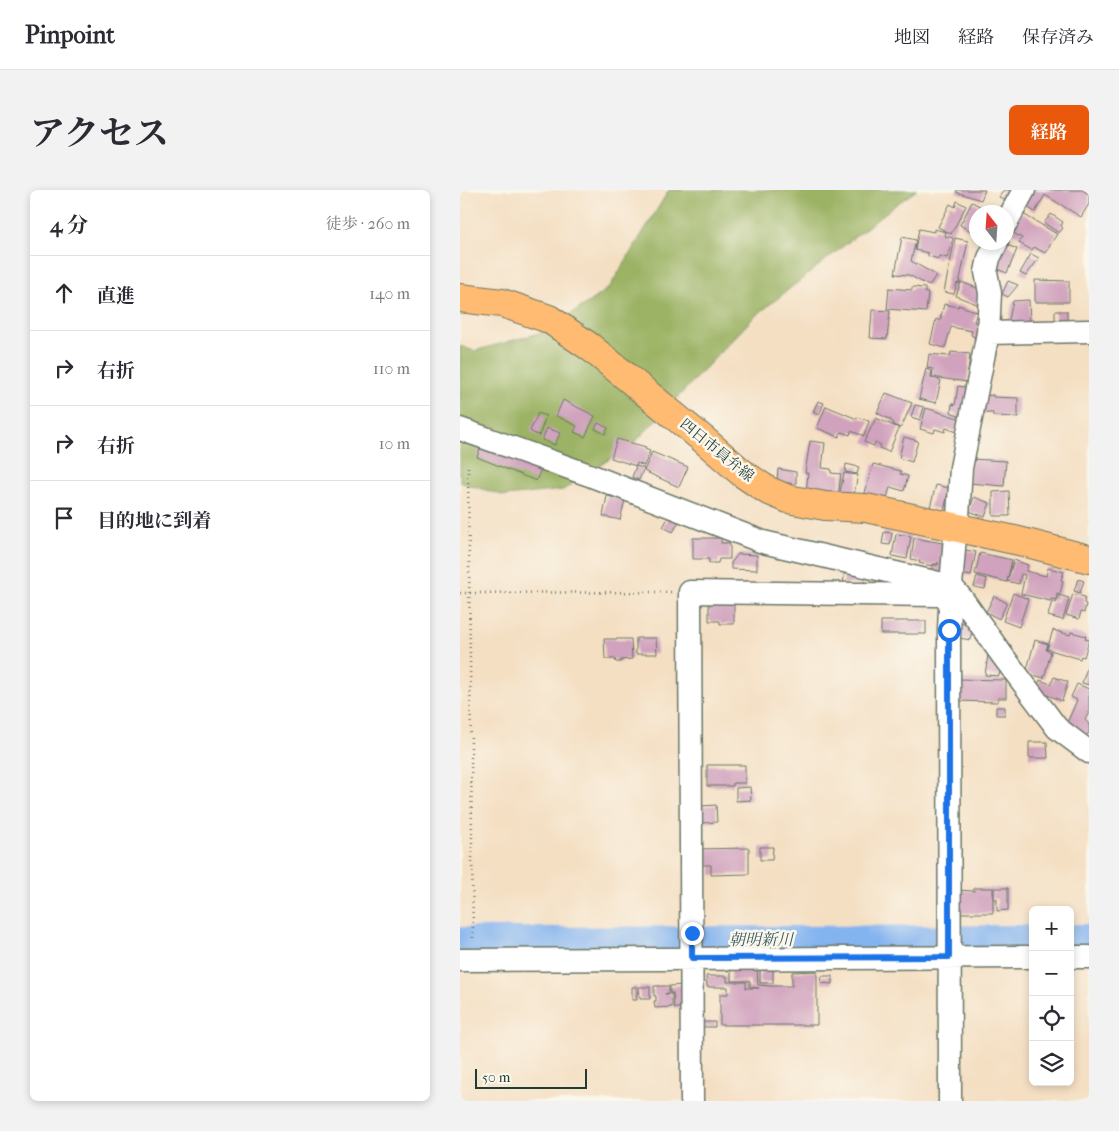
<!DOCTYPE html>
<html lang="ja">
<head>
<meta charset="utf-8">
<style>
	:root { --surface:#fff; --page:#f2f2f3; --text:#2b2b33; --muted:#7c7c81; --line:#e1e1e2; --accent:#ea580c }
	body { margin:0; font-family:"IM FELL French Canon","Noto Serif JP",serif; background:var(--page); color:var(--text) }
	.controls { position:absolute; right:15px; bottom:15px; display:grid; overflow:hidden; border-radius:8px; box-shadow:0 2px 8px #0003 }
	.controls button { width:45px; height:45px; display:grid; place-items:center; padding:0; border:0; border-bottom:1px solid var(--line); background:var(--surface); color:var(--text); font:25px sans-serif }
	.compass { position:absolute; left:509px; top:15px; width:45px; height:45px; border-radius:50%; background:var(--surface); box-shadow:0 2px 8px #0003; rotate:343deg }
	.scale { position:absolute; left:15px; bottom:12px; width:112px; box-sizing:border-box; padding-left:5px; border:2px solid #1f3d34; border-top:0; font-size:14px; line-height:18px; white-space:nowrap; color:#1f3d34; -webkit-text-stroke:4px #fbf7ec; paint-order:stroke }
	.stop { position:absolute; width:15px; height:15px; margin:-11px; border:4px solid #1a73e8; border-radius:50%; background:#fff }
	.stop.end { background:#1a73e8; border-color:#fff; box-shadow:0 1px 5px #0008 }
	.list { margin:0; padding:0; list-style:none }
	h2 { display:flex; justify-content:space-between; align-items:center; height:65px; margin:0; padding:0 20px; font-size:21px }
	h2 small { font-size:16px; font-weight:400; color:var(--muted) }
	.list li { display:grid; grid-template-columns:32px 1fr auto; gap:15px; align-items:center; box-sizing:border-box; height:75px; padding:0 20px; border-top:1px solid var(--line) }
	.list b { display:block; font-size:19px; white-space:nowrap }
	.list em { font-size:16px; font-style:normal; color:var(--muted) }
	.icon { flex:none; width:28px; height:28px; fill:none; stroke:currentColor; stroke-width:2; stroke-linecap:round; stroke-linejoin:round }
	.map { position:relative; flex:none; width:629px; height:911px; overflow:hidden; border-radius:8px }
	header { display:flex; align-items:center; gap:30px; box-sizing:border-box; height:70px; padding:0 25px; background:var(--surface); border-bottom:1px solid var(--line) }
	header strong { font-size:24px }
	nav { display:flex; gap:28px; margin-inline-start:auto; font-size:18px }
	.intro { display:flex; align-items:center; justify-content:space-between; box-sizing:border-box; height:120px; padding:0 30px }
	h1 { margin:0; font-size:35px }
	.button { padding:12px 22px; border-radius:8px; background:var(--accent); color:#fff; font-size:18px; font-weight:700 }
	main { display:flex; gap:30px; padding:0 30px }
	aside { flex:1; background:var(--surface); border-radius:8px; box-shadow:0 2px 8px #0003 }
	.map>svg:first-child { display:block }
</style>
</head>
<body>
<header>
<strong>Pinpoint</strong>
<nav><a>地図</a><a>経路</a><a>保存済み</a></nav>
</header>
<div class="intro"><h1>アクセス</h1><a class="button">経路</a></div>
<main>
<aside>
<h2>4 分<small>徒歩 · 260 m</small></h2>
<ul class="list">
<li><svg class="icon" aria-label="ahead" viewBox="0 0 24 24"><path d="M12 20V5M6 11l6-6 6 6"/></svg><div><b>直進</b></div><em>140 m</em></li>
<li><svg class="icon" aria-label="right" viewBox="0 0 24 24"><path d="M7 20v-9h11M14 6l5 5-5 5"/></svg><div><b>右折</b></div><em>110 m</em></li>
<li><svg class="icon" aria-label="right" viewBox="0 0 24 24"><path d="M7 20v-9h11M14 6l5 5-5 5"/></svg><div><b>右折</b></div><em>10 m</em></li>
<li><svg class="icon" aria-label="arrive" viewBox="0 0 24 24"><path d="M6 21V4h12l-3 4 3 4H6"/></svg><div><b>目的地に到着</b></div></li>
</ul>
</aside>
<div class="map">
<svg width="629" height="911" viewBox="0 0 629 911">
	<rect width="100%" height="100%" fill="#fbf7ec"/>
	<filter id="ink" filterUnits="userSpaceOnUse"><feTurbulence type="fractalNoise" baseFrequency=".02" numOctaves="2"/><feDisplacementMap in="SourceGraphic" scale="10" xChannelSelector="R" yChannelSelector="G"/><feConvolveMatrix kernelMatrix="1 2 1 2 8 2 1 2 1" color-interpolation-filters="sRGB"/></filter>
	<filter id="wash" filterUnits="userSpaceOnUse"><feTurbulence type="fractalNoise" baseFrequency=".0096" numOctaves="4" result="noise"/><feDisplacementMap in="SourceGraphic" scale="20" xChannelSelector="R" yChannelSelector="G"/><feGaussianBlur stdDeviation="1.12" result="paint"/><feColorMatrix in="noise" values="0 0 0 0 0 0 0 0 0 0 0 0 0 0 0 0 0 1.4 0 .05"/><feComposite in="paint" operator="in"/></filter>
	<g filter="url(#wash)">
		<rect width="100%" height="100%" fill="#f4dfc3"/>
		<path fill="#9cb365" stroke="#5e784c" d="M209 0H457L435 15 294 127 175 252 103 300 45 306 0 292V156L14 161 87 141 149 98Z"/>
		<g fill="none" stroke-linecap="round" stroke-linejoin="round">
			<path stroke="#84b4ef" stroke-width="28" d="M610 748H629
				M0 751 573 749"/>
		</g>
		<g id="blocks">
			<path fill="#d0a2bd" d="M497 0H525L521 10 496 2Z
				M544 0H559L549 13 539 7Z
				M570 0H622L629 4V14L621 27 585 5 575 22 562 14Z
				M497 11 506 16 491 44 478 37 490 14 495 17Z
				M512 12 531 22H516V44L500 35Z
				M558 21 597 44 585 63 574 57 572 60 559 53 562 48 548 40Z
				M591 24 603 32 601 36 603 38 599 43 584 33Z
				M459 39 474 42V39L486 42 485 46 493 48 489 65H488L487 68 479 66V69L468 66V63L455 60Z
				M442 47 456 50 451 71 476 85 469 96 449 85 435 84Z
				M495 48 508 51 499 94 497 93 494 104 484 102Z
				M542 53 557 59 547 83 532 77Z
				M571 64 579 68 566 86 560 83Z
				M575 90 609 91V112H575Z
				M548 91 558 95 548 107 542 104Z
				M501 92 525 101 519 115 496 106Z
				M452 97 465 98V103H468L466 122 427 119 429 98 452 100Z
				M569 110 570 133 548 134 553 111Z
				M484 114 498 117V115L517 122 514 132 523 134 518 151 514 150 515 147 511 145 512 141 491 137 485 158 470 154 476 129 480 131Z
				M412 120 430 121 427 149 410 148Z
				M595 121H607V132H595Z
				M491 162 510 164 507 192 472 187 473 179 467 178 469 164 490 166Z
				M466 179 472 181 471 188 481 190 476 213 459 209Z
				M498 196 510 198 503 228 491 222 492 214 495 215Z
				M426 203 452 213 441 238 433 235 434 233 431 231V230L417 223Z
				M533 205V207L558 208V227L533 226V223H522V206Z
				M103 210 135 226 125 247 114 242 117 236 96 226Z
				M358 211 364 213 359 225 353 222Z
				M455 215 464 217 460 230 451 227Z
				M366 216 397 229V227L409 231 404 246 391 241 390 245 381 242 379 247 357 238Z
				M466 218 501 229 497 242 486 238 485 242 475 239 474 243 460 239Z
				M78 223 86 226 79 246 70 241Z
				M416 228 439 238 429 262 419 258 421 255 415 252 414 256 404 252Z
				M138 233 148 238 145 244 135 239Z
				M87 238 100 243 95 255 82 250Z
				M444 247 458 251 452 272 439 268Z
				M157 249 186 257 185 259 190 261 184 276 177 273 176 276 151 268Z
				M23 250 83 274 76 291 17 267Z
				M350 251 365 253 362 278 371 279V283L381 284 378 307 346 304 348 283H345Z
				M192 262 228 277 219 297 184 281Z
				M511 269 546 271 544 296 509 293Z
				M386 274 399 277 397 284 385 282Z
				M413 274 441 281 440 284 448 286 444 301 430 297 426 312 404 306Z
				M176 276 184 278 179 290 172 287Z
				M318 279 336 282V294L317 291Z
				M384 283 398 285 393 309 379 307Z
				M476 295 489 298 484 321 470 317Z
				M549 301 550 326H533V302Z
				M147 306 165 310 160 330 143 326Z
				M514 307 530 313 525 327 509 321Z
				M209 326 219 331 213 342 203 337Z
				M424 342 432 343 430 355 422 354Z
				M436 344 451 346 447 369 432 366Z
				M233 348H261V353H270V369H259L258 373H249V369H233Z
				M454 348 488 354 483 382 472 381 473 375H478V372L477 374H472V376L459 373 460 371 451 369Z
				M500 359 516 362 511 386 496 383Z
				M520 363 552 370 547 392 515 384Z
				M278 364 297 365V380L271 379V373Z
				M554 370 568 375 566 381 586 386 588 378 604 382 601 390 603 391 600 404 597 403 596 410 591 409 590 411 561 404 565 385 561 384 559 394 547 391Z
				M385 379 406 381 404 394H383Z
				M517 386 527 389 525 399 514 397Z
				M618 389 624 391 620 403 614 401Z
				M553 403 568 409 559 437 543 431Z
				M613 404 625 407 624 413 626 414 624 423 621 422 619 429 606 425Z
				M599 405 609 408 603 430 588 426 592 411 596 413Z
				M534 406 547 413 539 429 526 422Z
				M249 412H274V434H260V431H249Z
				M421 431H466V444H421Z
				M497 432 513 435 510 450 494 447Z
				M593 440 610 445 611 442 626 446 625 449 629 450 624 467 621 466 620 469 587 459Z
				M176 448H196L197 464H176Z
				M144 449H171L172 469 161 470V472H156L155 469H145Z
				M575 450 588 454 586 460 591 462 584 488 566 483Z
				M528 465H534L541 475 539 486 525 485Z
				M629 472V495L622 493Z
				M594 487 608 492 602 511 576 500 580 490 591 494Z
				M495 489 546 490V508H538V512L495 511Z
				M617 494 629 499V525L628 524 625 530 629 534V543L623 548 607 533 617 510 611 507Z
				M536 517H545V525H536Z
				M569 552H587L588 568H569Z
				M247 575H285V593H273V596H247Z
				M290 597 291 610 276 611V598Z
				M256 615 257 632 242 633 241 616Z
				M300 657H313L312 670H300Z
				M289 658V684L251 685V675H238V659Z
				M514 698H533V723H497V700L514 701Z
				M534 698H548V720L537 721V709H534Z
				M271 779H297L298 795 310 796H332V782L357 781V835H260V804H268V797H247L246 786H267V792H286V798H299L290 797V791H271Z
				M300 780H313V793H300Z
				M362 786H372V794L361 793Z
				M223 795 224 818H214L213 803H210V796Z
				M194 796H209V803L205 804H212V817L195 818 194 811H196V806H194Z
				M172 797H177V810H172Z
				M179 797H190V809H180Z
				M241 832H255V837H241Z"/>
		</g>
	</g>
	<g filter="url(#ink)">
		<use href="#blocks" fill-opacity="0" stroke="#6a7666" stroke-width="1"/>
		<g fill="none" stroke-linecap="round" stroke-linejoin="round">
			<g stroke="#6a7666" stroke-width="25">
				<path id="minor" d="M546 33 564 0
					M528 143 629 141
					M0 239 132 286 303 352 491 396 503 410 542 465 597 538 629 562
					M498 327 501 278 528 143 530 103 526 82 529 68 537 52
					M610 767H629
					M0 770 573 767
					M232 911 230 402 478 405 491 396
					M490 911 489 440 491 396 495 346"/>
			</g>
			<g stroke="#6a7666" stroke-width="30">
				<path id="major" d="M0 108 42 113 89 129 130 157 244 250 282 283 307 300 328 309 365 316 406 318 559 351 629 369"/>
			</g>
			<path stroke="#6a7666" stroke-width="2.5" stroke-dasharray="1 4" stroke-linecap="butt" d="M8 277 13 751
				M0 403 211 402"/>
			<use href="#minor" stroke="#fff" stroke-width="22"/>
			<use href="#major" stroke="#febb71" stroke-width="28"/>
		</g>
	</g>
	<g fill="none" stroke-linecap="round" stroke-linejoin="round" filter="url(#ink)">
		<path stroke="#1a73e8" stroke-width="6" d="M232 743V768L489 767V440"/>
	</g>
	<g text-anchor="middle" dominant-baseline="central" stroke-width="5" stroke-linejoin="round" paint-order="stroke">
		<g font-size="15" fill="#1f3d34" stroke="#fbf7ec">
			<text transform="translate(257 260) rotate(39)">四日市員弁線</text>
		</g>
		<g font-size="16" font-style="italic" fill="#385b63" stroke="#fbf7ec">
			<text x="301" y="749">朝明新川</text>
		</g>
	</g>
</svg>
<div class="controls">
<button>+</button>
<button>−</button>
<button><svg class="icon" aria-label="locate" viewBox="0 0 24 24"><circle cx="12" cy="12" r="6"/><path d="M12 2v4M12 18v4M2 12h4M18 12h4"/></svg></button>
<button><svg class="icon" aria-label="layers" viewBox="0 0 24 24"><path d="M12 4l9 5-9 5-9-5zM3 14l9 5 9-5"/></svg></button>
</div>
<svg class="compass" viewBox="-18 -18 36 36"><path d="M0-13l5 13h-10z" fill="#e53935"/><path d="M0 13l5-13h-10z" fill="#7c7c81"/></svg>
<div class="scale">50 m</div>
<div class="stop" style="left:489px;top:440px"></div>
<div class="stop end" style="left:232px;top:743px"></div>
</div>
</main>
</body>
</html>
